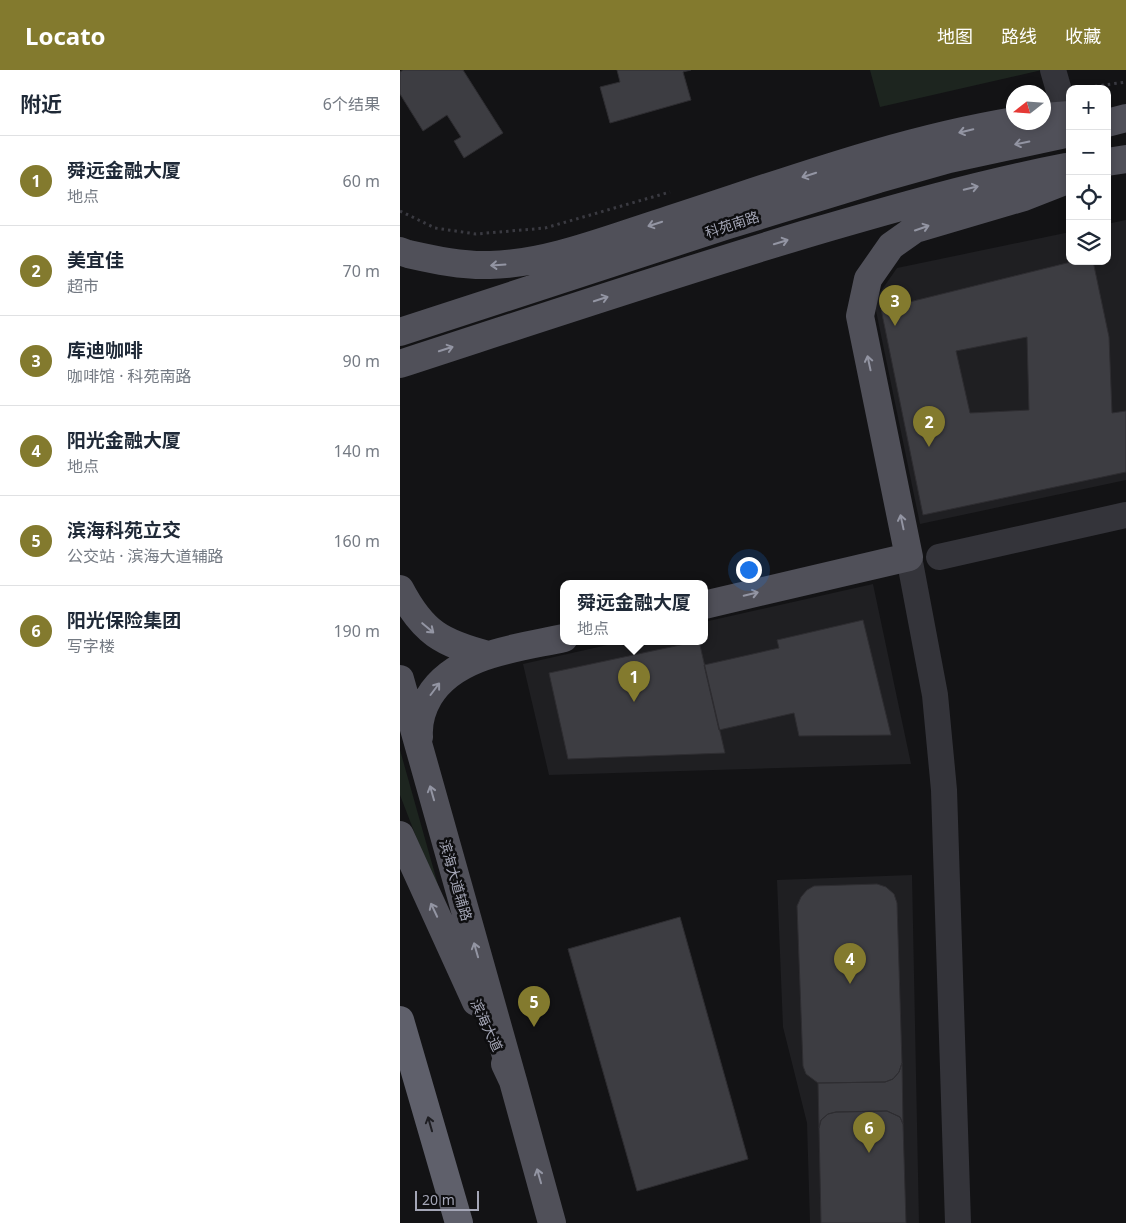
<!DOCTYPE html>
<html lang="zh">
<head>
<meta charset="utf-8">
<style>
	:root { --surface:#fff; --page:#f2f2f3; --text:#1f2937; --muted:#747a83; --line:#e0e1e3; --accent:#837a2e }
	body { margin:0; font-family:"Noto Sans","Noto Sans SC",sans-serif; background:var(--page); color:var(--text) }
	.controls { position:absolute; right:15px; top:15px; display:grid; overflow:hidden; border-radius:10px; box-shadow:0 2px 8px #0003 }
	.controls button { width:45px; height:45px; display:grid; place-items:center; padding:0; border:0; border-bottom:1px solid var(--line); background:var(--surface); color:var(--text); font:25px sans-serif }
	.compass { position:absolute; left:606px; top:15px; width:45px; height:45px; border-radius:50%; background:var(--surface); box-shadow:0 2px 8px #0003; rotate:253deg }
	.scale { position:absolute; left:15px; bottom:12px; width:64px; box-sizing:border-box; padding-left:5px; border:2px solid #a4a6b6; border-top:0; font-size:14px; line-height:18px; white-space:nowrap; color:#a4a6b6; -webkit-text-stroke:4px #0e0e10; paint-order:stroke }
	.you { position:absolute; left:348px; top:499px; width:18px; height:18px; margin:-12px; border:4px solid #fff; border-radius:50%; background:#1a73e8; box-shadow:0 0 0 8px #1a73e833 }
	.badge { display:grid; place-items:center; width:32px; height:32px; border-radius:50%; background:var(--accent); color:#fff; font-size:16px; font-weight:700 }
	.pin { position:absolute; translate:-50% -41px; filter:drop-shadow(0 1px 2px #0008) }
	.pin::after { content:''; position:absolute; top:26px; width:18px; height:15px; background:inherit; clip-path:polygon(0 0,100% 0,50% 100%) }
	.popup { position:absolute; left:160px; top:510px; width:148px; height:65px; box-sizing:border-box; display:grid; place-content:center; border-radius:10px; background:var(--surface); filter:drop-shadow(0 1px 4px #0005); font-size:16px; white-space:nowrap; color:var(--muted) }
	.popup b { font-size:19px; color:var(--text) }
	.popup::after { content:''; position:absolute; left:50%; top:100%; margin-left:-10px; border:10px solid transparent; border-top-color:var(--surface) }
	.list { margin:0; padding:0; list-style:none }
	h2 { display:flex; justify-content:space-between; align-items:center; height:65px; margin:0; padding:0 20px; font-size:21px }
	h2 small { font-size:16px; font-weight:400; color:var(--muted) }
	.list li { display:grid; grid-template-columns:32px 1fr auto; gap:15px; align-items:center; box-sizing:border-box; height:90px; padding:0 20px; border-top:1px solid var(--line) }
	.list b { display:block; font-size:19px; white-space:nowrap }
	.list p { margin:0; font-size:16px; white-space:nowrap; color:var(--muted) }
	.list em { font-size:16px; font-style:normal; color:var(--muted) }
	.icon { flex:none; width:28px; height:28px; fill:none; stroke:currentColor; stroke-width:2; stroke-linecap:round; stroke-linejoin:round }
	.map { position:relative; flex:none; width:726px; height:1153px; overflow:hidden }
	header { display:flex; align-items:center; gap:30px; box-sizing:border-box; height:70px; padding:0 25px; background:var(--accent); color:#fff }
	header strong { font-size:24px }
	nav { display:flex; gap:28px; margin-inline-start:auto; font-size:18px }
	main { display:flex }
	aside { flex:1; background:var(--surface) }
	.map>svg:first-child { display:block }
</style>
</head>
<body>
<header>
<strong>Locato</strong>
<nav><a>地图</a><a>路线</a><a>收藏</a></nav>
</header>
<main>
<aside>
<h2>附近<small>6个结果</small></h2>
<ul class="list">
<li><span class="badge">1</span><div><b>舜远金融大厦</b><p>地点</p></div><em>60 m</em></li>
<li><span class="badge">2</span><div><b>美宜佳</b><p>超市</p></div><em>70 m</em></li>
<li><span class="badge">3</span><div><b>库迪咖啡</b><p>咖啡馆 · 科苑南路</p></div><em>90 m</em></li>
<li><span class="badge">4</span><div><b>阳光金融大厦</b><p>地点</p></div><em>140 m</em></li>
<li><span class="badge">5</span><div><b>滨海科苑立交</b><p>公交站 · 滨海大道辅路</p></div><em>160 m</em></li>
<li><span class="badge">6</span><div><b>阳光保险集团</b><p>写字楼</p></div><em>190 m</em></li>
</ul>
</aside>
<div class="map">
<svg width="726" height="1153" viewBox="0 0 726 1153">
	<rect width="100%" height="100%" fill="#131315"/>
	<path fill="#1f1f22" d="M726 150V410L520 454 474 231 497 198 670 162V191H707V154Z
		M473 514 511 694 149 705 123 594 225 571H304V552Z
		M512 805 519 1153H410L407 1053 383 957 377 810Z"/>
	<path fill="#1d251f" d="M470 0H642L480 37Z
		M0 680 47 847 0 725Z"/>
	<path fill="#3d3d42" stroke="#2e2d31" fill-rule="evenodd" d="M3 0H63L103 63 64 88 54 71 61 67 47 45 23 61 0 24V2Z
		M217 0H291L283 2 291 30 210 53 200 17 220 12Z
		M675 191H693L709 267 712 343 726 341V402L523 445 481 239ZM627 267 629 340 570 343 556 281Z
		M463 550 491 665 399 666 394 643 319 660 304 595 379 578 377 570Z
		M299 571 325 683 168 689 149 603Z
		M477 814 486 817 494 824 497 833 502 993 499 1002 493 1009 485 1012 418 1013 406 1004 403 996 397 836 401 827 407 820 414 816Z
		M280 847 348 1089 237 1121 168 879Z
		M502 993 503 1054 500 1047 487 1041 436 1042 428 1044 421 1050 419 1058 418 1013 485 1012 493 1009 499 1002Z
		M487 1041 500 1047 503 1054 506 1153H421L419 1058 421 1050 428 1044 436 1042Z"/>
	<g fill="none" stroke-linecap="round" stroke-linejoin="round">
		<path stroke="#3a3a41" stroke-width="3" stroke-dasharray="2.5 4" stroke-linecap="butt" d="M682 18 726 12
			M0 141 35 158 76 164 145 158 270 122"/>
		<path stroke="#34343a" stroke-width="26" d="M653 0 666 45
			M509 487 535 625 544 720 558 1153
			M539 487 726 445"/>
		<path stroke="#505059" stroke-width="28" d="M644 47 670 45
			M707 53 726 48
			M707 92 726 89
			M0 181 8 184C35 190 63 196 90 195 147 194 211 168 265 151 380 114 494 71 614 51
			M0 262 325 156 478 109 549 89 670 63
			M0 294C135 250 270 205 406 164 492 139 578 114 666 97
			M0 519C23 563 42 573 88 585
			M304 535 509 487 460 246 468 209 491 176 515 159 624 127 670 109
			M0 609 113 1011
			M19 667C18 653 22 639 29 627 55 583 119 578 164 568
			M0 765 76 932
			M105 994 113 1011 152 1153"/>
		<path stroke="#5f606b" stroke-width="28" d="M0 950 59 1153"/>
	</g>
	<defs><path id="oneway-shaft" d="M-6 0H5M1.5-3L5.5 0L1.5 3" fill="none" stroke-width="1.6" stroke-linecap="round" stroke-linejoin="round" transform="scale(1.25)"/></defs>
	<g stroke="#9395a3">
		<use href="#oneway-shaft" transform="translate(566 61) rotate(167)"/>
		<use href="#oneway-shaft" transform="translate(622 73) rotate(169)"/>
		<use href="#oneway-shaft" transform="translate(409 105) rotate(162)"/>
		<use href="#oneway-shaft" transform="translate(571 118) rotate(-14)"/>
		<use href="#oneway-shaft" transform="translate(255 154) rotate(162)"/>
		<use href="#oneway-shaft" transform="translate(522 158) rotate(-19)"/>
		<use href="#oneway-shaft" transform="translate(381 172) rotate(-17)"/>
		<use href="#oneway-shaft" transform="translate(98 195) rotate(176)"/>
		<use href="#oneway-shaft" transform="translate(201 229) rotate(-18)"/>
		<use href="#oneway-shaft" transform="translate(46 279) rotate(-18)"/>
		<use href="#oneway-shaft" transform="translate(469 293) rotate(-102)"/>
		<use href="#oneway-shaft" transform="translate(502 452) rotate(-102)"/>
		<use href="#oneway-shaft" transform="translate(351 524) rotate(-13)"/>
		<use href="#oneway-shaft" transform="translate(28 558) rotate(40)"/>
		<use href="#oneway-shaft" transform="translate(35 619) rotate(-53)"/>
		<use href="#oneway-shaft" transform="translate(32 723) rotate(-106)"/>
		<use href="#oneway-shaft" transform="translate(34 840) rotate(-115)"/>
		<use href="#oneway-shaft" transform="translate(76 880) rotate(-106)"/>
		<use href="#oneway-shaft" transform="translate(139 1106) rotate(-106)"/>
	</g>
	<use stroke="#1e1e22" href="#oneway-shaft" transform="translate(30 1054) rotate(-106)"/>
	<g text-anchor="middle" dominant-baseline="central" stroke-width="5" stroke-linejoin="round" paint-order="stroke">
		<g font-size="14" fill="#a4a6b6" stroke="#0e0e10">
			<text transform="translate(332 154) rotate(-18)">科苑南路</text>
			<text transform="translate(56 810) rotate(74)">滨海大道辅路</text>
			<text transform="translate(87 955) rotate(65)">滨海大道</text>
		</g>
	</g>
</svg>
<div class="controls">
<button>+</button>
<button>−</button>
<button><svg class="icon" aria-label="locate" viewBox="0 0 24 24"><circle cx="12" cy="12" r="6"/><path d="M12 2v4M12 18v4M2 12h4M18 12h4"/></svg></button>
<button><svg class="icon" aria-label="layers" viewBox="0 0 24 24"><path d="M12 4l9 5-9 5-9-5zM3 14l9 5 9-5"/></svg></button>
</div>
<svg class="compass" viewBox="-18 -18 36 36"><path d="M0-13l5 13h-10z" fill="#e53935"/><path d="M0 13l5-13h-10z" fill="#747a83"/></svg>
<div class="scale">20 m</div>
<div class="you"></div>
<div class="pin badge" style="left:234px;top:632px">1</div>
<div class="popup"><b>舜远金融大厦</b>地点</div>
<div class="pin badge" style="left:529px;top:377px">2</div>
<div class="pin badge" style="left:495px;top:256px">3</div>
<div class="pin badge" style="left:450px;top:914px">4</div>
<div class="pin badge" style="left:134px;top:957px">5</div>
<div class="pin badge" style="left:469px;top:1083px">6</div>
</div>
</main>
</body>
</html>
